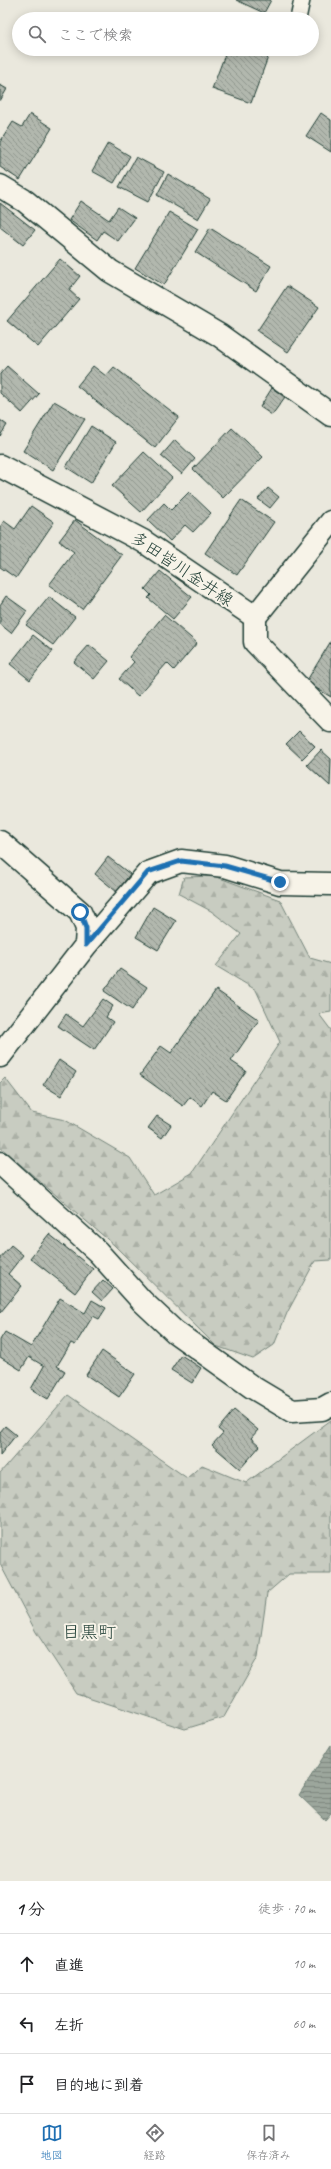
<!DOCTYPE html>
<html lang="ja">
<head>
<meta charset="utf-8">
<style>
	:root { --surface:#fff; --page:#f6f6f6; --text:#202124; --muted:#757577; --line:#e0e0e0; --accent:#1f6fb2 }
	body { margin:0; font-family:Caveat,"Klee One",sans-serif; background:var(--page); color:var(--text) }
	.stop { position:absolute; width:12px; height:12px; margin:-9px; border:3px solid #1f6fb2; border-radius:50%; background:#fff }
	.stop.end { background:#1f6fb2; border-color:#fff; box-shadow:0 1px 4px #0008 }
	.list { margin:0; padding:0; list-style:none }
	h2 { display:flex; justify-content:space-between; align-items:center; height:52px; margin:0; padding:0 16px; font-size:17px }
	h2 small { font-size:13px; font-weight:400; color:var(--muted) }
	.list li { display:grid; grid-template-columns:26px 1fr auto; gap:12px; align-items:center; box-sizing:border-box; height:60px; padding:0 16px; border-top:1px solid var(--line) }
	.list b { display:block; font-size:15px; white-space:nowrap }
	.list em { font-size:13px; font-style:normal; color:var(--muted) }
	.icon { flex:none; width:22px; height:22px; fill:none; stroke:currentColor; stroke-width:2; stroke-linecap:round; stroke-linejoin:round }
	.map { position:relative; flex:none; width:331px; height:1881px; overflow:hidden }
	.search { position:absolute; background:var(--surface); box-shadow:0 2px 10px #0003; left:12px; right:12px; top:12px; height:44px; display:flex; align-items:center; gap:10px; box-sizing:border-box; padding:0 14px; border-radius:22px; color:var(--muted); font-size:15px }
	.sheet { height:232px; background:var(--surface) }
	nav { display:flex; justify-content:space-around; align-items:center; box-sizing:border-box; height:56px; border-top:1px solid var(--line); background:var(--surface); font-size:11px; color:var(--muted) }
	nav a { display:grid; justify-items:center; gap:2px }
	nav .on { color:var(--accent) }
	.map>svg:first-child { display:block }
</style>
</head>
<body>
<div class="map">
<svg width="331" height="1881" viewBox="0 0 331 1881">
	<defs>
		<pattern id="forest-firs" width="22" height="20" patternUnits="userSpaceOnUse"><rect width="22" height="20" fill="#c8ccc1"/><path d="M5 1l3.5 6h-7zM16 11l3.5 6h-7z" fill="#abb0a6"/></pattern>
		<pattern id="water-rules" width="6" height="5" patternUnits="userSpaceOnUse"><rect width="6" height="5" fill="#9ca69c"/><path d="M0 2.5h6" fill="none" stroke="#7f8880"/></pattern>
		<pattern id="building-back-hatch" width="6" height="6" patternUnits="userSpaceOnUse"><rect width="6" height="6" fill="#b2b8ae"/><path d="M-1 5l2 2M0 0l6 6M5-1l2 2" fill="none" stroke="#90978e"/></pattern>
	</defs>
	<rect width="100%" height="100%" fill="#eae8dd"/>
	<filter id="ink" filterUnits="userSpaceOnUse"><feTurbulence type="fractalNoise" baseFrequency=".025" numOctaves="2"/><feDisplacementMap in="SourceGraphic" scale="8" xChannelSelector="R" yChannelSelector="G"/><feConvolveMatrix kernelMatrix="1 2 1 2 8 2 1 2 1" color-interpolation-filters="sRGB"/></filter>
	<g filter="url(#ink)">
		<path fill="url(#forest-firs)" stroke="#74847a" d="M214 876 280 900 310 958 331 964V1012L319 1014 331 1030V1260L315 1261 287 1313 274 1345 253 1359 216 1346 114 1245 0 1147V1083L5 1078 32 1113 65 1120 130 1158 154 1195 192 1173 280 1042 256 990 216 966 241 934 211 911 179 894 184 877Z
			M68 1395 187 1478 202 1465 246 1483 331 1420V1574H289L267 1593 258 1657 224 1717 185 1729 76 1693 36 1632 0 1564V1473Z"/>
		<path fill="url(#water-rules)" stroke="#6a7c72" d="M331 1745V1813L325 1820 299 1795Z"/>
		<path fill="url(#building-back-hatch)" stroke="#1f3d34" d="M236 0H271L264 13Z
			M227 49H271L251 103 212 89Z
			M0 85 7 89 0 101Z
			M321 113 331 120V152L306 136Z
			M30 114 52 128 20 180 0 167V142L13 122 22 127Z
			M108 143 130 156 114 183 92 171Z
			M136 157 164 172 148 202 119 187Z
			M168 174 210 199 198 219 157 195Z
			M81 201 109 220 118 207 135 218 118 241 103 231 97 240 69 220Z
			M0 203 35 230 23 245 0 227Z
			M169 212 198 229 164 285 135 268Z
			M210 228 271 266 256 291 195 252Z
			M60 259 80 276 69 290 79 299 38 347 7 321Z
			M287 286 319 307 288 352 257 331Z
			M7 366 39 394 22 413 0 393V374Z
			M93 366 106 376 114 367 179 417 155 448 77 386Z
			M272 388 285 397 272 415 260 407Z
			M54 401 85 419 53 470 23 451Z
			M0 420 7 425 0 436Z
			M91 426 116 442 91 483 66 467Z
			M232 428 263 457 223 498 193 469Z
			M175 440 195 459 182 474 161 456Z
			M144 452 172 478 141 512 112 486Z
			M268 488 279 497 270 508 258 499Z
			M189 492 211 513 193 532 185 525 170 541 148 520 164 503 171 510Z
			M241 500 274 522 237 575 205 553Z
			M31 506 54 522 16 578 0 567V527L4 521 15 529Z
			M75 520 122 555 82 609 49 585 74 552 59 541Z
			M160 571 192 597 173 619 148 598 151 595 145 589Z
			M6 596 27 611 11 633 0 624V605Z
			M49 597 75 617 53 645 26 625Z
			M164 615 197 643 174 670 167 663 138 696 119 679 134 662 129 657Z
			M33 635 53 651 30 680 10 664Z
			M331 641V697L306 682Z
			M89 645 109 661 94 679 74 662Z
			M299 731 315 746 302 759 286 744Z
			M321 750 331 759 330 786 307 765Z
			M108 857 130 874 117 892 95 874Z
			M153 907 176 921 158 950 136 937Z
			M120 969 147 987 132 1010 104 991Z
			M216 990 259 1020 231 1061 246 1071 226 1100 212 1091 202 1106 190 1097 183 1106 140 1075 161 1046 171 1053Z
			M103 999 113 1006 106 1017 113 1022 94 1050 58 1026 66 1014 83 1026Z
			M59 1060 76 1072 61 1096 43 1085Z
			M157 1116 171 1125 162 1138 148 1128Z
			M49 1234 93 1269 75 1293 30 1258Z
			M11 1245 23 1255 8 1274 22 1286 0 1313V1258Z
			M103 1280 113 1289 102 1301 92 1292Z
			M60 1298 85 1313 92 1300 106 1308 99 1319 93 1316 75 1345 71 1343 57 1366 65 1371 48 1399 31 1389 44 1366 29 1357 21 1370 0 1357V1340L5 1332 31 1347Z
			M102 1351 135 1374 119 1397 86 1375Z
			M181 1355 201 1368 192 1383 171 1370Z
			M234 1410 258 1430 251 1438 260 1446 240 1469 212 1445 223 1433 218 1429Z
			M5 1426 16 1435 0 1455V1432Z"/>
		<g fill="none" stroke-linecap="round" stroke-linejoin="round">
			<g stroke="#1f3d34" stroke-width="18">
				<path id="service" d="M298 19 302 0"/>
			</g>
			<g stroke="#1f3d34" stroke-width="25">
				<path id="minor" d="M0 186 25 201 110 271 219 335 331 415
					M255 617V642L331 721
					M0 842 80 912 87 928 86 945 0 1056
					M86 945 148 873 181 861 225 866 280 883 331 884
					M0 1163 98 1252 142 1301 175 1332 252 1387 292 1411 322 1409 331 1404"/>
			</g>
			<g stroke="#1f3d34" stroke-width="25">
				<path id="secondary" d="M0 466 143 541 255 617 331 522"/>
			</g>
			<use href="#service" stroke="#f7f3e8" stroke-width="15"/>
			<use href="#minor" stroke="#f7f3e8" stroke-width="22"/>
			<use href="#secondary" stroke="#f7f3e8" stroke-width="22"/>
		</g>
	</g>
	<g fill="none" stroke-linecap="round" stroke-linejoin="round" filter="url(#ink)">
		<path stroke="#1f6fb2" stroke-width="5" d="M80 912 86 928V945L148 872 181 861 225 866 280 882"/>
	</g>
	<g text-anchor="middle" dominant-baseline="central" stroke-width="4" stroke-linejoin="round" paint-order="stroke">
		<g font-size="17" fill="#1f3d34" stroke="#f7f3e8">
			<text transform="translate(182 569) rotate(34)">多田皆川金井線</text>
		</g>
		<g font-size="18" fill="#1f3d34" stroke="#f7f3e8">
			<text x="89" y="1632">目黒町</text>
		</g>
	</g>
</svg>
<div class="stop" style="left:80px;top:912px"></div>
<div class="stop end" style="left:280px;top:882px"></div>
<div class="search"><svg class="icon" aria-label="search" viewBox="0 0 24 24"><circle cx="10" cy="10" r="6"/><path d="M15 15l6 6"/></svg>ここで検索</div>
</div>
<section class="sheet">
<h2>1 分<small>徒歩 · 70 m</small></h2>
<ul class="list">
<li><svg class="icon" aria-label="ahead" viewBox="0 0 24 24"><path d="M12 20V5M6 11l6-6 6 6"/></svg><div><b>直進</b></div><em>10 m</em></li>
<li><svg class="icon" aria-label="left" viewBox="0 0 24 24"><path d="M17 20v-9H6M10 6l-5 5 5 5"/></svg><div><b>左折</b></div><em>60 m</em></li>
<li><svg class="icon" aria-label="arrive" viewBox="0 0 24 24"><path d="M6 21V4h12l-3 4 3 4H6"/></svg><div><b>目的地に到着</b></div></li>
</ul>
</section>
<nav>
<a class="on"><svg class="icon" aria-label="map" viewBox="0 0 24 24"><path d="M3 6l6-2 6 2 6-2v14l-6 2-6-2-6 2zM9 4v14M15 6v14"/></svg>地図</a>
<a><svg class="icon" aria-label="directions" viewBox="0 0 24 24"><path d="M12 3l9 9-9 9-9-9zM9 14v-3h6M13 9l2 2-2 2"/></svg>経路</a>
<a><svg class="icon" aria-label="saved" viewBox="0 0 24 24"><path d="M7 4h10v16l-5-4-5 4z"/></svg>保存済み</a>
</nav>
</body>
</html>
